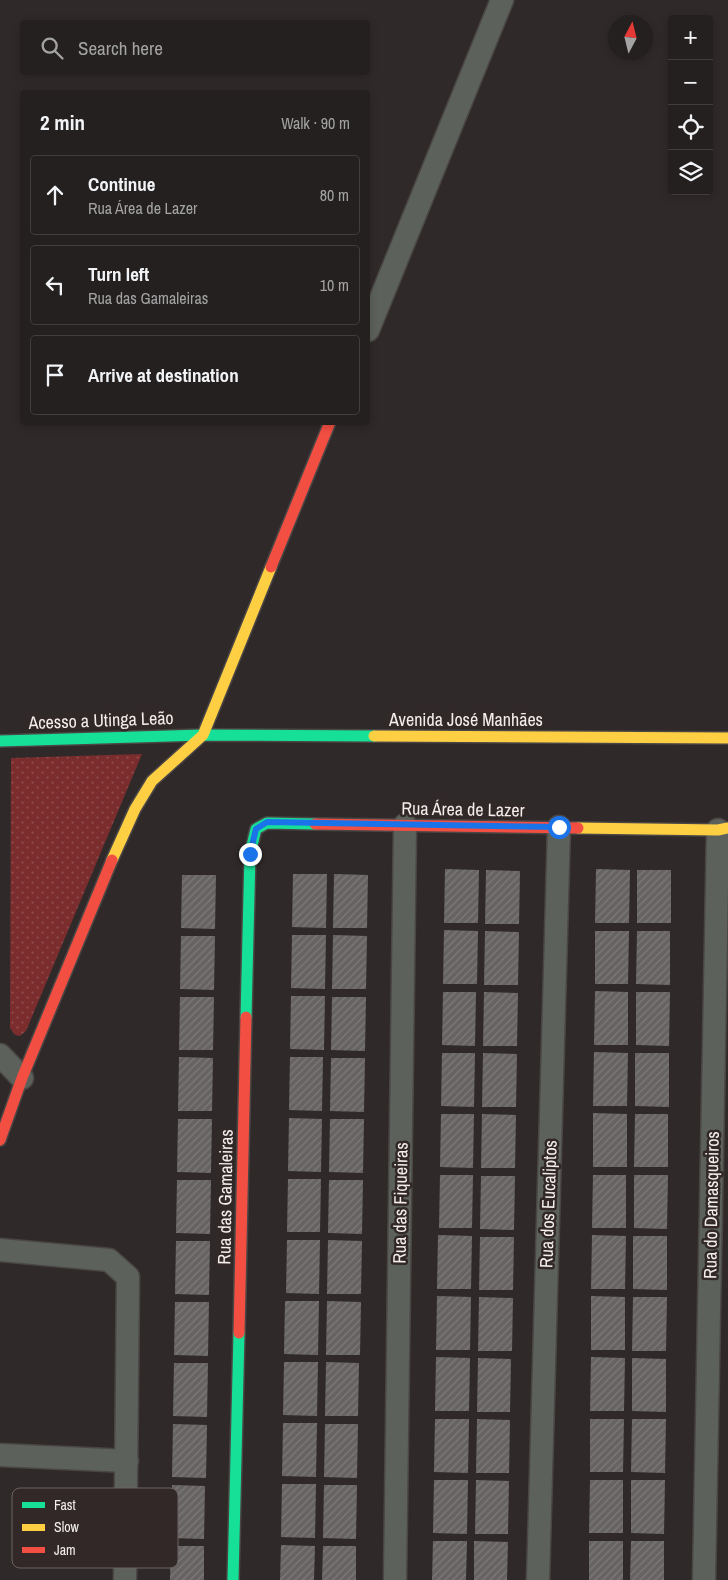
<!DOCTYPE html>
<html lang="en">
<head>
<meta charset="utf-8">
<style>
	:root { --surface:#23201f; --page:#2f2d2c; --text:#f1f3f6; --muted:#a3a3a4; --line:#403e3d }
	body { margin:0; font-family:"Archivo Narrow",sans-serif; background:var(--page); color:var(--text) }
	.controls { position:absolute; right:15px; top:15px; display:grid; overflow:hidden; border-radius:5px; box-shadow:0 2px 8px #0003 }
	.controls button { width:45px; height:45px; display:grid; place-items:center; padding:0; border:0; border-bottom:1px solid var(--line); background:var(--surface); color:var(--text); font:25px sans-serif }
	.compass { position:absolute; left:608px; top:15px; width:45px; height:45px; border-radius:50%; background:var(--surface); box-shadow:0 2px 8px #0003; rotate:7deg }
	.stop { position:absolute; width:15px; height:15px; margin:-11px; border:4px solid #1a73e8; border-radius:50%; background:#fff }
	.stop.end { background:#1a73e8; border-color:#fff; box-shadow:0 1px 5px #0008 }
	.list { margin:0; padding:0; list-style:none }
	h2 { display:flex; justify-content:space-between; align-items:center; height:65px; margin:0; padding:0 20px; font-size:21px }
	h2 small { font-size:16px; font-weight:400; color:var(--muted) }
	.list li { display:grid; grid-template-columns:32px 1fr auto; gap:15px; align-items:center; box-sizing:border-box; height:80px; margin:0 10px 10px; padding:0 10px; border:1px solid var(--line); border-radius:5px }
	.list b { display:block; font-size:19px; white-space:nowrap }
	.list p { margin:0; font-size:16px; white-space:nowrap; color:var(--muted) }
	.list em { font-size:16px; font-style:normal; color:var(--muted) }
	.icon { flex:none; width:28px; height:28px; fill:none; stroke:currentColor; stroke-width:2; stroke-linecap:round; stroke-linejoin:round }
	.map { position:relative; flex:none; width:728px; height:1580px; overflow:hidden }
	.search { position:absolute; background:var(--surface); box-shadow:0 2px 8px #0003; left:20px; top:20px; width:350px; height:55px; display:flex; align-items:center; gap:12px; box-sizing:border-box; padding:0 18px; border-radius:5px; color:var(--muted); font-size:19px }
	.panel { position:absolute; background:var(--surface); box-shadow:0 2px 8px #0003; left:20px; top:90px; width:350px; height:335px; border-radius:5px }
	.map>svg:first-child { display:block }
</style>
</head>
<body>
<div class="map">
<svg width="728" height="1580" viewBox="0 0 728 1580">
	<defs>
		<pattern id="park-dots" width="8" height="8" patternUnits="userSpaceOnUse" patternTransform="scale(1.25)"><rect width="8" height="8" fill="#7b2d2e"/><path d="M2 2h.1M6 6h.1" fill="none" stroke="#8e4c4d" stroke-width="1.8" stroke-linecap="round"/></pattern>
		<pattern id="building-hatch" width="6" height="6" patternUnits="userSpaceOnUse" patternTransform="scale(1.25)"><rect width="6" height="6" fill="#676363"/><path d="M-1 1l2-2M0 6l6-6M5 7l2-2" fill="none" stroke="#7d7a7a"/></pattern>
	</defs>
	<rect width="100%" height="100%" fill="#2f2a29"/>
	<path fill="url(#park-dots)" d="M142 754 26 1031 20 1036 15 1035 10 1028 11 758Z"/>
	<path fill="url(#building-hatch)" d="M445 869 479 870 478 923H444Z
		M596 869 630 870 629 923H595Z
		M486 870 520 871 519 924H485Z
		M637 870H671V923H637Z
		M293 874H327L326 928 292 927Z
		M334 874 368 875 367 928H333Z
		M182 875H216L215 929 181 928Z
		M444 930 478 931 477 984H443Z
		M485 931 519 932 518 985H484Z
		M595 931H629L628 984H595Z
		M637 931H670V985L636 984Z
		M292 935H326L325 989 291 988Z
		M333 935 367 936 366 989H332Z
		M181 936H215L214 990 180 989Z
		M595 991 628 992V1045H594Z
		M443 992H476L475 1046 442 1045Z
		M484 992 518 993 517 1046H483Z
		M636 992H670L669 1046 636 1045Z
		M291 996H325L324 1050 290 1049Z
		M180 997H214L213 1050H179Z
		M332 997H366L365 1051 331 1050Z
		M594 1052 628 1053 627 1106H593Z
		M442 1053H475L474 1107 441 1106Z
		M483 1053 517 1054 516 1107H482Z
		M635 1053H669V1107L635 1106Z
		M179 1057 213 1058 212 1111H178Z
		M290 1057H323L322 1111 289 1110Z
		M331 1058H365L364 1112 330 1111Z
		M593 1113 627 1114V1167H593Z
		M441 1114H474L473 1168 440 1167Z
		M482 1114 516 1115 515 1168H481Z
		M635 1114H668V1167H634Z
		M289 1118 322 1119 321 1172 288 1171Z
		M178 1119H212L211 1173 177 1172Z
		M330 1119H364L363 1173 329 1172Z
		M440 1175H473L472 1228H439Z
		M593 1175H626V1228H592Z
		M634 1175H668L667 1229 634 1228Z
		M481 1176H515L514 1230 480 1229Z
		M288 1179H321L320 1232H287Z
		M177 1180H211L210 1234 176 1233Z
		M329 1180H363L362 1234 328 1233Z
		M438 1235 472 1236 471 1289H437Z
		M592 1235 626 1236 625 1289H591Z
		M633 1236H667V1290L633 1289Z
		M480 1237H514L513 1290H479Z
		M287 1240H320L319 1294 286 1293Z
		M328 1240 362 1241 361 1294H327Z
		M176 1241H210L209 1295 175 1294Z
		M437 1296 471 1297 470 1350H436Z
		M591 1296 625 1297V1350H591Z
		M479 1297 513 1298 512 1351H478Z
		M633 1297H667L666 1351H632Z
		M285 1301H319L318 1355 284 1354Z
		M327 1301 361 1302 360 1355H326Z
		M175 1302H209L208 1356 174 1355Z
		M436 1357 470 1358 469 1411H435Z
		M591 1357 625 1358 624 1411H590Z
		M478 1358 511 1359 510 1412H477Z
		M632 1358 666 1359V1412L632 1411Z
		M284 1362H318L317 1416 283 1415Z
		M326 1362 359 1363 358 1416H325Z
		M174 1363H208L207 1417 173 1416Z
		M435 1419H469L468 1473 434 1472Z
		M477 1419 510 1420 509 1473H476Z
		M590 1419H624L623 1472H590Z
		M632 1419H666L665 1473 631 1472Z
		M283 1423H317L316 1477 282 1476Z
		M173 1424 207 1425 206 1478 172 1477Z
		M325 1424H358L357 1478 324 1477Z
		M434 1480H468L467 1534 433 1533Z
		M476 1480 509 1481 508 1534H475Z
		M590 1480H623V1533H589Z
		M631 1480H665L664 1534 631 1533Z
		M282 1484H316L315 1538 281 1537Z
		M172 1485 205 1486 204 1539 171 1538Z
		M324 1485H357L356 1539 323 1538Z
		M433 1541H467L466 1580H432Z
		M474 1541 508 1542 507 1580H474Z
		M589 1541H623V1580H589Z
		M631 1541H664V1580H630Z
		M281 1545 315 1546 314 1580H280Z
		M171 1546H204V1580H170Z
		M323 1546H356V1580H322Z"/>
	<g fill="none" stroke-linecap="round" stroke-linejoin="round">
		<g stroke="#4a4645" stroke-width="25">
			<path id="street" d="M368 330 502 0
				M0 1055 22 1078
				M0 1250 109 1260 128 1277 125 1580
				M0 1455 127 1461
				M395 1580 405 825
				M538 1580 559 827
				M704 1580 718 830"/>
		</g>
		<g stroke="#4a4645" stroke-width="14">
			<path id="fast" d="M0 741 203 735 374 736
				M246 1017 250 854 256 829 267 823 315 824
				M233 1580 239 1333"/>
		</g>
		<g stroke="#4a4645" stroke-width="14">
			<path id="slow" d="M374 736 728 738
				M578 828 718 830 728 828
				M112 860 135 809 152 781 203 735 271 567"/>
		</g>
		<g stroke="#4a4645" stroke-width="14">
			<path id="jam" d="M271 567 330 422
				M315 824 578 828
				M0 1140 22 1078 112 860
				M239 1333 246 1017"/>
		</g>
		<use href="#street" stroke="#5c625b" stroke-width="22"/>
		<use href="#fast" stroke="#16e098" stroke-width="11"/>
		<use href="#slow" stroke="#ffcf43" stroke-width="11"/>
		<use href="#jam" stroke="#f24e42" stroke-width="11"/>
	</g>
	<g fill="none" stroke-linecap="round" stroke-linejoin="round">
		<path stroke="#1a73e8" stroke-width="6" d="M250 854 256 829 267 822 559 827"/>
	</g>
	<g text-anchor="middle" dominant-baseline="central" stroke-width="5" stroke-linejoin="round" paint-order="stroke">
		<g font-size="18" fill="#f3eded" stroke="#312827">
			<text x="466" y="719">Avenida José Manhães</text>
			<text transform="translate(101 720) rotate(-2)">Acesso a Utinga Leão</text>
			<text transform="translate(463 809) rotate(1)">Rua Área de Lazer</text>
			<text transform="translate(225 1197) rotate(-89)">Rua das Gamaleiras</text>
			<text transform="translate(400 1203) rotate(-89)">Rua das Fiqueiras</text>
			<text transform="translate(548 1204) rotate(-88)">Rua dos Eucaliptos</text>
			<text transform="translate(711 1205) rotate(-89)">Rua do Damasqueiros</text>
		</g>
	</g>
	<rect x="12" y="1488" width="166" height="80" rx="8" fill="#312827" stroke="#6b6362" stroke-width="1"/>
	<rect x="22" y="1502" width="23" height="6" fill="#16e098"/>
	<rect x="22" y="1524" width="23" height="7" fill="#ffcf43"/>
	<rect x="22" y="1547" width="23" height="6" fill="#f24e42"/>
	<g font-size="14" fill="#f3eded">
		<text x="54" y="1510">Fast</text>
		<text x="54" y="1532">Slow</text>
		<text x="54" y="1555">Jam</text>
	</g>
</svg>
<div class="controls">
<button>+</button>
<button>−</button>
<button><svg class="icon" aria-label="locate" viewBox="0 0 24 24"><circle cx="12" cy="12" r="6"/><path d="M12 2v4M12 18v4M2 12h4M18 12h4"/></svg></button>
<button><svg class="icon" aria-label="layers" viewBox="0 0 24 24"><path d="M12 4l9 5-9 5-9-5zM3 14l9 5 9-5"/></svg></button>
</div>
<svg class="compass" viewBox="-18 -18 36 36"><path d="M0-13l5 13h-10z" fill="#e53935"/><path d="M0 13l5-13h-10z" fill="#a3a3a4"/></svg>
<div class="stop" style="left:559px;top:827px"></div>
<div class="stop end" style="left:250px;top:854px"></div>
<div class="search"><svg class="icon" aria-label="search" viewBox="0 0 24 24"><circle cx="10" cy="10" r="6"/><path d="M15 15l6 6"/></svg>Search here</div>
<section class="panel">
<h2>2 min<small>Walk · 90 m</small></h2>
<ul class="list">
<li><svg class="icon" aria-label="ahead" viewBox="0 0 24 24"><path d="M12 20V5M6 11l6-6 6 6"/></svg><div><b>Continue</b><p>Rua Área de Lazer</p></div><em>80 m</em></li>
<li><svg class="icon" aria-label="left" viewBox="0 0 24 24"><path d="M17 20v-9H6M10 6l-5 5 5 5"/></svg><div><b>Turn left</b><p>Rua das Gamaleiras</p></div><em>10 m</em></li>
<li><svg class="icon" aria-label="arrive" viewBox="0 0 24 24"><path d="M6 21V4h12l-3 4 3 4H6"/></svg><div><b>Arrive at destination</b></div></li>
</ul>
</section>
</div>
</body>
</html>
